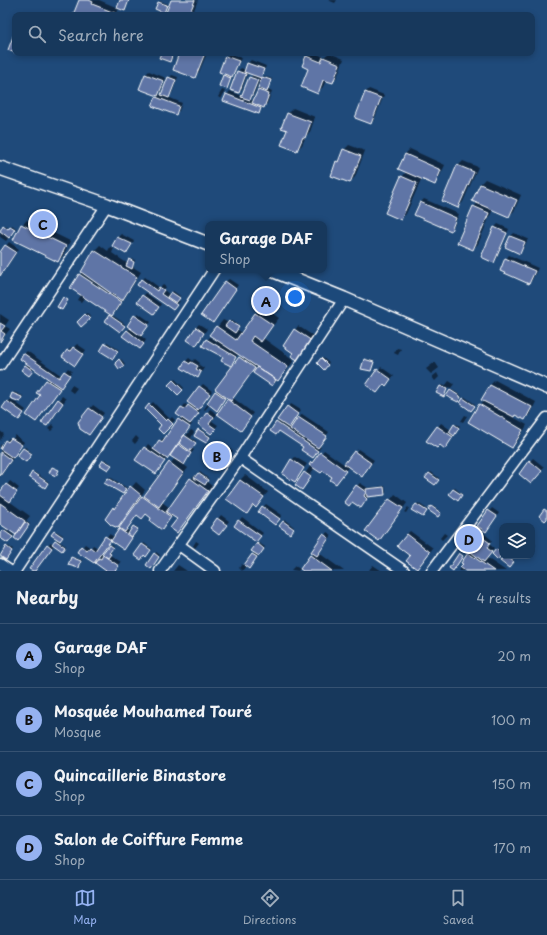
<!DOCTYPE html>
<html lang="en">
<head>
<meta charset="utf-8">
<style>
	:root { --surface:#17385c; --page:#203f62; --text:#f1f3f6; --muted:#9eacbb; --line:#365272; --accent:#95b2f1 }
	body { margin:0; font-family:"Playpen Sans",sans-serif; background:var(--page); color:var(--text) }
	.controls { position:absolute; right:12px; bottom:12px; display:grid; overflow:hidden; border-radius:8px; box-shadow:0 2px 6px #0003 }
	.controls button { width:36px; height:36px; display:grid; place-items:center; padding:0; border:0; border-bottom:1px solid var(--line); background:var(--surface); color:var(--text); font:20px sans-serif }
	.you { position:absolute; left:295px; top:297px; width:14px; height:14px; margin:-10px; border:3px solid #fff; border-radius:50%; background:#1a73e8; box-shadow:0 0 0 6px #1a73e833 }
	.badge { display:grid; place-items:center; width:26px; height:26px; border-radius:50%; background:var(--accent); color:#111; font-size:13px; font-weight:700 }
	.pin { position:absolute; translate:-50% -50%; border:2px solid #fff; box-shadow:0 1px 4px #0006 }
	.popup { position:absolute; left:205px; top:221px; width:122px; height:52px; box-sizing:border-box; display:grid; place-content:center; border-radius:8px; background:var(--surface); filter:drop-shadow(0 1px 3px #0005); font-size:13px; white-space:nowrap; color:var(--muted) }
	.popup b { font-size:15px; color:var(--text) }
	.popup::after { content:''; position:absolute; left:50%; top:100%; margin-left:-8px; border:8px solid transparent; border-top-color:var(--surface) }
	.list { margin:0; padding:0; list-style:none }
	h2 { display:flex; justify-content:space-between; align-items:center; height:52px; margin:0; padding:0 16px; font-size:17px }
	h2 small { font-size:13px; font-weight:400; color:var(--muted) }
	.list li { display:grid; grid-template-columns:26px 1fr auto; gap:12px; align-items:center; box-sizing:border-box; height:64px; padding:0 16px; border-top:1px solid var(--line) }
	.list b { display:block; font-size:15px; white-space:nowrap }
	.list p { margin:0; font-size:13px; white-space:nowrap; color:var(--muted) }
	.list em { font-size:13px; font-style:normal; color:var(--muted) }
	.icon { flex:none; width:22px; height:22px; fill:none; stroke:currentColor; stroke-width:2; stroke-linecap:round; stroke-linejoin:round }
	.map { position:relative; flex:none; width:547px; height:571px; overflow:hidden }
	.search { position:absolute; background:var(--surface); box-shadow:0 2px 6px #0003; left:12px; right:12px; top:12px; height:44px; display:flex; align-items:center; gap:10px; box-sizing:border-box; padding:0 14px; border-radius:8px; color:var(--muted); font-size:15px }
	.sheet { height:308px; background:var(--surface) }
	nav { display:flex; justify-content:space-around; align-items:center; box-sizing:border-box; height:56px; border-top:1px solid var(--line); background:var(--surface); font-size:11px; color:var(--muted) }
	nav a { display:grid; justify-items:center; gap:2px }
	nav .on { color:var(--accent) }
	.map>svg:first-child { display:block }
</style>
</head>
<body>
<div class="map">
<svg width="547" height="571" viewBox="0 0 547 571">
	<rect width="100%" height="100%" fill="#1f4a7a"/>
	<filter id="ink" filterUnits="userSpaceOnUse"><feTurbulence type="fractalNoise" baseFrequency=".025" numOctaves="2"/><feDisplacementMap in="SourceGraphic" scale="8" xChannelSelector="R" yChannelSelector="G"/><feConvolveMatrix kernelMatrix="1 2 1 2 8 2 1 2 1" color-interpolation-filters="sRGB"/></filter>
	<g filter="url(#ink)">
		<path fill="#0007" d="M80 0H99L118 8 121 0H130L127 6 124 9 119 8 116 15H74Z
			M172 0H198L192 15H167Z
			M328 0H337L335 3Z
			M160 1 168 4 164 12 157 9Z
			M162 53H175L170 61Z
			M180 53H207L199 72 194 77Z
			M230 53 241 58 228 86 220 85 226 73 221 71 226 56Z
			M310 53H315L324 57 329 53 344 59 337 77 332 82 326 80 323 87 318 92 306 57Z
			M251 60 266 66 253 96 250 99 254 101 264 76 272 79 268 89 272 91 267 104 263 106 258 113 227 95 230 91 243 96 250 78 254 74 248 72 242 89 238 92V71L241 68 246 70 248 63Z
			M149 71 166 78 161 91 159 94 162 95 169 78 172 75 178 77 172 93 168 97 182 103 179 111 175 114 157 97 159 95 141 88 146 74Z
			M369 89 384 95 374 120 371 123 366 92Z
			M222 90 225 91 221 99 218 97Z
			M293 108 315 117 310 132 306 136 302 145 297 150 288 129V113Z
			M349 145 365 151 355 177 350 182 337 162 341 158 344 150Z
			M410 149 445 165 439 178 434 183 422 178 406 214 401 219 402 177 407 171 405 154Z
			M463 161 478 167 463 202 458 207V166Z
			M485 179 521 195 514 211 509 216 493 209 478 244 473 249 474 207 478 202 473 200 480 184Z
			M424 199 459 214 454 226 450 230 416 214 421 202Z
			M27 220 70 241 63 256 58 261 22 225Z
			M498 224 509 229 497 258 494 262 495 227Z
			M5 225 10 228 12 225 16 228 6 241 0 237V233Z
			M514 233 528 239 523 249 520 252 506 246 511 236Z
			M121 234 134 241 126 253 118 237Z
			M9 242 19 249 0 276V254Z
			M100 245 108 251 110 247 114 248 112 253 128 264 131 259 135 260 133 267 141 272 117 310 112 315 125 324 122 329 106 320 111 314 80 275 95 250Z
			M509 255 538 268 532 280 529 283 506 259Z
			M145 277 160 288 163 285 166 287 164 290 170 295 173 291 180 296 177 300 180 301 173 309 142 280Z
			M229 279 238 285 216 318 225 282Z
			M146 293 161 304 157 310 143 296Z
			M80 295 84 298 81 302 77 300Z
			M262 306 279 318 263 338 294 360 285 373 272 385 258 368 259 367V363L233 398 253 413 244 426 228 400 229 399 226 397 220 406 210 404 205 410 204 409 218 390 216 389 242 355 239 353 231 365 224 357 207 340 210 337 219 342 220 341 211 335 223 320 229 323 231 320 240 326 237 329 242 333 256 313Z
			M87 313 90 317 81 326 78 322Z
			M138 313 151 322 140 335 146 340 143 345 127 331 131 327 135 316Z
			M0 314 9 320 5 326 10 329 0 342Z
			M199 324 207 329 199 341 196 327Z
			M298 326 315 337 302 357 295 353V330Z
			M107 342 119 350 114 357 101 350Z
			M77 344 86 350 78 362 63 357 71 347 73 348Z
			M397 348 401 349 398 355 394 353Z
			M27 351 62 376 68 368 72 371 36 421 41 395 38 392 49 378 34 368 29 375 26 366 28 364 24 354Z
			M189 358 193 361 195 359 200 363 199 365 204 368 198 377 185 362Z
			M323 358 329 363 324 368 318 363Z
			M121 359 125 364 119 368 116 363Z
			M366 359 374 361 371 370 365 360Z
			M435 362 439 368 431 374 426 369Z
			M381 367 394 376 389 382 386 385 384 383 367 384Z
			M437 373 439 377 435 381 432 377Z
			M175 379 184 388 178 394 170 385Z
			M495 380 536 402 530 414 525 419 515 414 513 417 527 425 517 442 512 447 480 405 484 401 490 385Z
			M449 381 454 384 451 388 448 387 444 396 440 387 442 385 445 386Z
			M203 384 212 391 199 408 201 409 190 422 192 424 182 438 183 439 191 430 194 432 191 438 196 441 192 448 194 450 183 464 188 468 162 502 170 508 191 479 200 472 209 479 207 482 212 486 177 532 178 519 173 515 162 529 153 518 146 513 138 514 126 529 130 532 135 526 138 528 127 545 124 548 111 539 101 554 103 555 111 544 113 546 110 551 111 553 110 555 121 562 115 571H104L105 569 79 551 85 544 91 548 93 545 98 548 109 534 115 537 135 508 133 507 118 527 106 519 114 508 136 482 145 490 139 499 140 500 148 492 175 458 180 444 179 442 156 473 137 460 148 444 154 449 163 438 165 439 182 417V408L185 404 188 406 191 403 200 387Z
			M72 385 77 388 73 393 69 390Z
			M452 390 462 396 459 400 450 391Z
			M14 392 23 396 20 401 13 394Z
			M62 396 66 399 50 422 59 400Z
			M465 397 475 404 471 409 461 403Z
			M11 399 26 410 22 415 7 402Z
			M153 402 170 419 172 417 175 420 163 433V425L146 409Z
			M291 404 301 410 289 426 292 428 302 414 329 432 319 446 321 447 313 457 305 447 277 423Z
			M93 405 104 413 92 430 79 423Z
			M210 409 217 414 212 421 218 425 214 430 199 424Z
			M465 415 467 416 463 422 461 421Z
			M441 423 451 430 456 424 460 426 448 444H440L428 440Z
			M52 424 55 427 51 431 48 429Z
			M200 429 211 436 207 441 199 430Z
			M0 431 4 434 0 441Z
			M15 435 24 442 0 477V451L2 449 0 447V444L2 446 9 438 12 440Z
			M136 436 139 439 135 444 132 441Z
			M218 441 233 451 223 464 215 444Z
			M25 447 32 453 27 460 23 449Z
			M358 449 374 460 362 476 349 466 336 483 334 477 323 470 315 468 310 474 311 475 303 487 297 485 311 465 310 464 312 462 316 460 324 450 345 465Z
			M295 457 307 464 295 481 292 460Z
			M533 458 544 467 534 479 530 461Z
			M105 459 112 464 109 468 104 461Z
			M34 472 49 482 46 485 33 473Z
			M431 472 439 478 436 483 429 473Z
			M245 475 268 492 256 506 254 505 247 513 240 480Z
			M110 477 127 488 124 492 106 483Z
			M10 481 19 488 9 501 30 516 26 521 30 524 19 539 21 528 16 533 0 522V494Z
			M360 483 368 488 385 486 386 493 384 494 369 496 364 503 357 486Z
			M455 488 462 494 459 498 453 489Z
			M395 494 407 503 379 540 367 531Z
			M418 503 427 509 424 515 413 510Z
			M266 504 282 515 278 520 263 507Z
			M433 506 441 512 438 516 430 510Z
			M408 507 409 508 406 513 404 512Z
			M492 508 499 513 489 527 486 530 483 528 481 531 492 540 489 544 494 548 487 558 506 571H458L461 568 475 543 474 542 466 549 476 528Z
			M221 515 229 521 219 534 211 528Z
			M242 517 263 533 259 538 235 526Z
			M285 520 294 527 291 531 283 521Z
			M5 529 14 535 9 541 0 537Z
			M56 531 63 535 59 541 66 546 64 549 55 544 34 571 48 545 51 542 54 544 58 539 55 532Z
			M410 531 433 548 420 565 407 534Z
			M327 532 332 535 319 553 344 571H304L311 556Z
			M444 533 447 535 442 540 440 538Z
			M196 541 199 543 195 548 193 546Z
			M532 542 536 545 532 549Z
			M144 543 152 549 148 554H144L143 545Z
			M259 543 265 547 250 566H246L242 571 239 568 242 564 245 566 255 552Z
			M8 546 13 549 7 557V547Z
			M498 548 502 551V554L498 558 493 554Z
			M156 552 160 555 152 566 155 554Z
			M505 556H509L514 560 510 565Z
			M73 557 82 560 80 566 72 558Z
			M178 565 187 571H173Z
			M373 565 382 571 369 570Z
			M295 566 300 569 298 571 291 570Z"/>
		<path fill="#5f75a6" stroke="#fff" d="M79 0H89L93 2 92 4 115 13 114 15H73Z
			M120 0H129L125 11 117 8Z
			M171 0H195L189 15H165Z
			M158 2 167 5 164 13 155 9Z
			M15 31V53L8 50Z
			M161 53H173L170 62 159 58Z
			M179 53H205L195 78 173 70Z
			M225 56 239 61 232 77 219 72Z
			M306 56 321 62 323 57 340 64 333 83 323 80 318 94 301 87 308 69 302 66Z
			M247 63 264 69 261 78 244 72Z
			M237 71 246 74 239 93 230 90Z
			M145 74 164 81 158 96 139 89Z
			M223 75 231 78 227 89 219 86Z
			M168 77 176 80 169 98 161 95Z
			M249 77 258 80 250 100 241 97Z
			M262 77 271 80 267 92 258 88Z
			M258 90 269 94 264 108 252 103Z
			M365 92 381 98 371 124 355 118Z
			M226 94 261 108 259 114 223 101Z
			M156 97 179 106 176 115 152 106Z
			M287 113 311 122 305 138 303 137 297 151 281 145 287 130 281 128Z
			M343 149 361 156 350 183 331 176 336 161 338 162Z
			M405 154 441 170 435 185 398 169Z
			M457 165 474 172 458 208 442 201Z
			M401 176 417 183 401 220 385 213Z
			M480 184 517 200 509 217 472 201Z
			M420 202 456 218 451 231 414 215Z
			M473 206 489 213 473 250 457 243Z
			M21 224 66 246 58 262 13 240Z
			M3 225 8 229 10 226 15 229 9 238 0 231Z
			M494 227 507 233 494 263 481 257Z
			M510 236 525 242 520 254 505 247Z
			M117 237 132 244 126 254 112 246Z
			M5 245 16 252 0 276V252Z
			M94 250 137 277 122 301 81 272Z
			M505 258 535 271 529 284 500 271Z
			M129 259 134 262 132 269 126 266Z
			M79 274 121 302 112 316 70 288Z
			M141 279 157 291 159 287 164 290 161 294 177 305 173 310 137 285Z
			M225 281 236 289 213 323 201 315Z
			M171 292 180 298 176 303 167 297Z
			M142 295 159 307 154 314 137 302Z
			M63 297 68 300 62 310 57 307Z
			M255 313 273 325 261 342 253 336 250 341 288 367 278 381 209 335 216 326 236 340Z
			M85 314 90 319 81 327 77 322Z
			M109 315 125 326 120 332 105 321Z
			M134 315 149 325 141 336 127 326Z
			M229 321 239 327 235 333 225 326Z
			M0 323 5 326 1 331 5 334 0 342Z
			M196 327 204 333 196 346 187 340Z
			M294 329 312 341 299 361 291 356 293 353 283 346Z
			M127 330 144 344 140 349 122 336Z
			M206 339 236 357 231 366 221 361 223 357 202 346Z
			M105 343 118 351 113 359 100 351Z
			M73 347 83 354 75 366 62 357 67 350 70 351Z
			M23 353 59 378 64 371 70 375 61 388 20 359Z
			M239 357 255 368 231 401 215 389Z
			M321 358 328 365 324 370 317 363Z
			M119 359 124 366 119 369 115 363Z
			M364 359 374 362 371 371 361 369Z
			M185 361 190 364 191 362 198 366 196 369 201 372 198 378 181 368Z
			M25 365 33 371 29 376 21 370Z
			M257 367 276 380 272 386 253 373Z
			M377 369 391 379 386 386 384 384 377 393 366 385Z
			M46 380 60 389 36 422 26 415 40 395 36 393Z
			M173 380 183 390 178 395 168 385Z
			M490 385 532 407 525 420 515 415 514 417 481 400Z
			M199 386 210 394 198 410 187 402Z
			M440 386 447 389 444 397 436 393Z
			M450 390 461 397 458 402 446 396Z
			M215 391 225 398 217 411 207 403Z
			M12 393 22 397 20 402 10 398Z
			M463 398 475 406 471 411 460 403Z
			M58 399 63 403 47 426 41 423Z
			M227 399 251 417 241 431 217 414Z
			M7 401 24 413 19 420 2 408Z
			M149 404 166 421 168 419 173 424 163 434 158 429 161 425 145 409Z
			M479 404 523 430 512 448 468 422Z
			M188 405 199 413 190 424 176 414 181 407 185 409Z
			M287 406 298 414 289 428 277 420Z
			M89 408 102 417 89 435 80 429 78 422Z
			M207 412 214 417 209 424 216 429 211 434 198 424Z
			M298 417 327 436 318 448 290 429Z
			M178 419 190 427 167 459 153 449 159 440 162 442Z
			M276 422 318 451 313 458 301 450 303 447 279 431 276 435 270 431Z
			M454 424 459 428 454 436 449 432Z
			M437 426 453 437 445 449 440 445 437 448 426 441Z
			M198 429 210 437 206 443 194 436Z
			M184 435 196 443 190 451 179 443Z
			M11 438 22 445 13 458 0 449 5 440 8 442Z
			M214 443 230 455 220 469 204 457Z
			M178 444 191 453 184 465 170 456Z
			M144 447 165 461 156 474 135 460Z
			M23 448 32 454 26 462 17 456Z
			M354 451 371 463 362 477 344 464Z
			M0 452 11 460 0 476Z
			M320 452 346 471 336 484 330 480 332 477 323 471 321 473 309 465 311 462 312 463Z
			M291 459 304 468 295 482 282 474Z
			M103 460 112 465 108 470 100 465Z
			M529 460 542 471 531 484 519 474Z
			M169 462 183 473 159 507 144 496Z
			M52 467 59 470 56 476 49 473Z
			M32 472 48 483 45 488 29 477Z
			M304 472 311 477 302 490 295 485Z
			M198 473 208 480 205 485 194 478Z
			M429 473 439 480 435 485 425 478Z
			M108 478 126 489 123 494 104 483Z
			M190 478 208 491 177 533 170 528 177 519 166 512Z
			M240 480 264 497 256 508 253 505 247 514 226 499Z
			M6 484 17 492 10 502 0 495V492Z
			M356 485 366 492 364 496 367 499 361 508 352 502 349 506 344 502Z
			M130 486 141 495 118 528 111 525 105 519 113 507 114 509Z
			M384 487 385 495 367 497 366 489Z
			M453 489 462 495 458 501 449 494Z
			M142 496 171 517 162 530 150 521 151 518 146 514 142 519 137 515 125 532 119 528Z
			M389 499 403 508 379 541 365 531Z
			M0 503 25 521 16 535 0 524Z
			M416 504 427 511 423 517 411 510Z
			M262 506 280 519 275 525 258 512Z
			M431 506 441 513 438 517 428 510Z
			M544 509 547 511V519L545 521 539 516Z
			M488 510 497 516 486 532 477 526Z
			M217 518 227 525 219 535 210 528Z
			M238 520 261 536 256 542 234 526Z
			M283 521 294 529 290 534 279 526Z
			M25 522 29 525 18 541 14 538Z
			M133 526 138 529 132 537 128 534Z
			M475 527 481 532 466 551 460 546Z
			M119 529 132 538 124 550 111 541Z
			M3 530 13 537 8 543 0 538V534Z
			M54 531 63 537 60 541 51 535Z
			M323 534 329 538 317 556 311 552Z
			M407 534 430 552 417 569 406 561 410 556 397 546Z
			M479 535 490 543 487 548 492 552 484 562 468 550Z
			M105 536 111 540 94 563 77 552 81 546 87 551 90 547 95 551Z
			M55 540 65 547 62 551 52 544Z
			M257 543 264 549 259 556 251 551Z
			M47 544 52 548 35 571H33L29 569Z
			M142 544 151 550 146 557 144 555 141 560 134 555Z
			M109 545 113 548 109 553 111 554 108 558 102 554Z
			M6 546 12 551 6 560 0 556Z
			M496 549 502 553 498 560 492 554Z
			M154 553 159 557 151 569 146 565Z
			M459 553 463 556 453 571 449 568Z
			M468 553 494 571H465L460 567 463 564 461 563Z
			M252 554 257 557 249 569 244 565Z
			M103 555 119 566 115 571H106L95 563 99 558 101 559Z
			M310 555 332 571H303L300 569Z
			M504 556H506L514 562 509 568 500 561Z
			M71 557 81 561 79 568 68 565Z"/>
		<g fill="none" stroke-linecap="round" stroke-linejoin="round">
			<g stroke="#fff" stroke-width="13">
				<path id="street" d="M0 365 107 205
					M240 458 404 571
					M179 545 215 571
					M0 564 10 571
					M15 571 214 270
					M160 571 240 458 344 299
					M432 571 547 418"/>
			</g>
			<g stroke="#fff" stroke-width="16">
				<path id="secondary" d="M0 168 107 205 208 244
					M272 270 344 299 547 387"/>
			</g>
			<use href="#street" stroke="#1f4a7a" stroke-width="10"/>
			<use href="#secondary" stroke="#1f4a7a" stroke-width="13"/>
		</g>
	</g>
</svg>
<div class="controls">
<button><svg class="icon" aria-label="layers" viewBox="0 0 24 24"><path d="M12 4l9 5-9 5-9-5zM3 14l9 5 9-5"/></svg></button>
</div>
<div class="you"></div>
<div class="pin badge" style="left:266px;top:301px">A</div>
<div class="popup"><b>Garage DAF</b>Shop</div>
<div class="pin badge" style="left:217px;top:456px">B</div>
<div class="pin badge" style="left:43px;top:224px">C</div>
<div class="pin badge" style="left:469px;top:539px">D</div>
<div class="search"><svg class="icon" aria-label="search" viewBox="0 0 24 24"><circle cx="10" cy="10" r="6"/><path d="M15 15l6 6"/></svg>Search here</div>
</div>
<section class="sheet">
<h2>Nearby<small>4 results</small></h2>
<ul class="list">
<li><span class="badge">A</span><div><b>Garage DAF</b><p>Shop</p></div><em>20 m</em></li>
<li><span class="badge">B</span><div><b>Mosquée Mouhamed Touré</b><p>Mosque</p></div><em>100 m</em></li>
<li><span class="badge">C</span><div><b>Quincaillerie Binastore</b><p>Shop</p></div><em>150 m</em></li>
<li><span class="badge">D</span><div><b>Salon de Coiffure Femme</b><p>Shop</p></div><em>170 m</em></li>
</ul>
</section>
<nav>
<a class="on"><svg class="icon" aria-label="map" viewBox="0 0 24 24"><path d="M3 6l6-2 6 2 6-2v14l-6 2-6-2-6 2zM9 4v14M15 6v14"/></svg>Map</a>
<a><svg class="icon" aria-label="directions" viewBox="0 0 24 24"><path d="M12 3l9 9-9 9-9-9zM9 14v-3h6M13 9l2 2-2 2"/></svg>Directions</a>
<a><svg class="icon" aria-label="saved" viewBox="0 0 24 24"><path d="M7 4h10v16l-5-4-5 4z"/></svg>Saved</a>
</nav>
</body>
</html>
